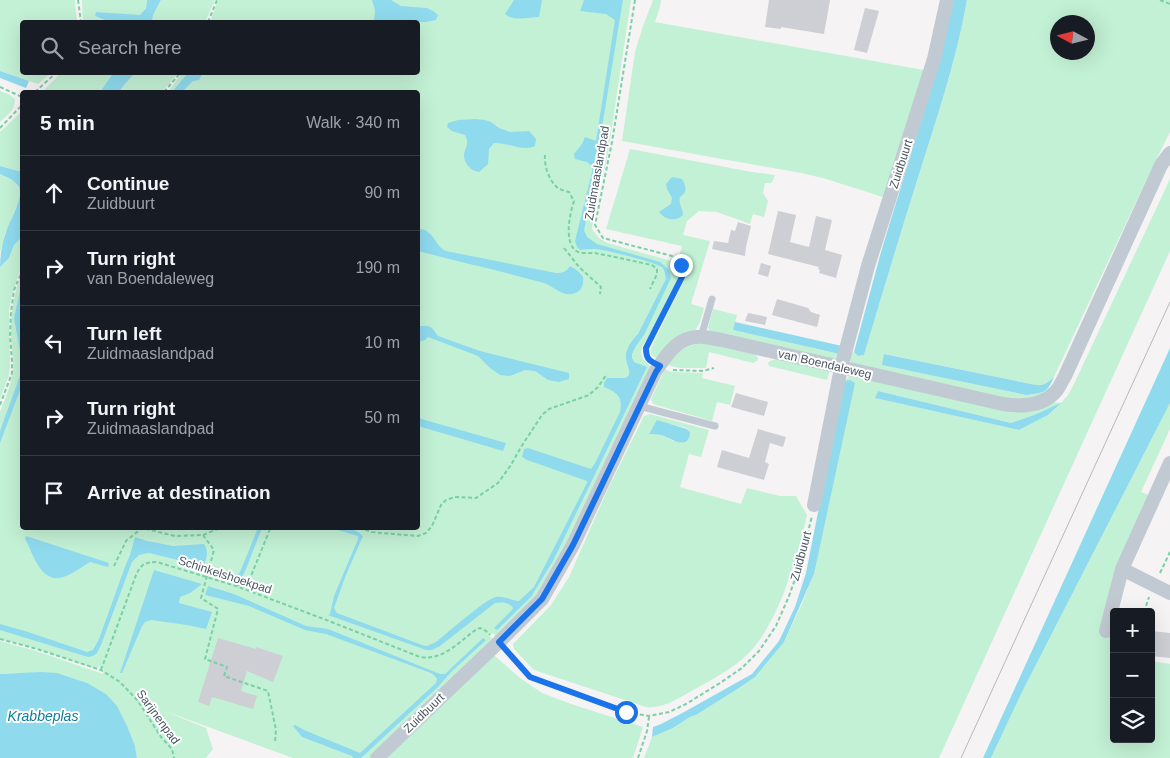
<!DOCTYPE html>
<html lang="en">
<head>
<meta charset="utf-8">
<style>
	:root { --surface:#171b24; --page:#242831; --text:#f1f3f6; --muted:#9ea1a6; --line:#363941 }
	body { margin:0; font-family:Helvetica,sans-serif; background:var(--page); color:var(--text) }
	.controls { position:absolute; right:15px; bottom:15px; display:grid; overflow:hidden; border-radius:5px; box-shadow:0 5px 20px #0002 }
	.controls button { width:45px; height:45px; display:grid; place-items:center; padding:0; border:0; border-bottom:1px solid var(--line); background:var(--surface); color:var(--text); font:25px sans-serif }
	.compass { position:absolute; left:1050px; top:15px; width:45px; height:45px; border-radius:50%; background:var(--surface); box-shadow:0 5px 20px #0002; rotate:277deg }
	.stop { position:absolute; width:15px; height:15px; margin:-11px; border:4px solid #1a73e8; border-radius:50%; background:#fff }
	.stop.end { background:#1a73e8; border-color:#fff; box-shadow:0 1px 5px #0008 }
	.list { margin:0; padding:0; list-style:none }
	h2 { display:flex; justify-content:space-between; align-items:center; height:65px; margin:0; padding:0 20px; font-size:21px }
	h2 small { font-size:16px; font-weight:400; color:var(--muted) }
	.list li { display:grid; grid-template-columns:32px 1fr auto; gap:15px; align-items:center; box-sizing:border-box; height:75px; padding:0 20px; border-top:1px solid var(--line) }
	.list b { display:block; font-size:19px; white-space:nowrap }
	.list p { margin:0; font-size:16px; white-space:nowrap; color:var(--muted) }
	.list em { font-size:16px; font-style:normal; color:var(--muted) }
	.icon { flex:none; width:28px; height:28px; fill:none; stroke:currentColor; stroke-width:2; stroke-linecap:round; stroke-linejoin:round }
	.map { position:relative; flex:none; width:1170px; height:758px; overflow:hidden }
	.search { position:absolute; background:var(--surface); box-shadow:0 5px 20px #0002; left:20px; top:20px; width:400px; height:55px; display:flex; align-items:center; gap:12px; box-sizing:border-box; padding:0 18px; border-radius:5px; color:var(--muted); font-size:19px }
	.panel { position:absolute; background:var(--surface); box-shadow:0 5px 20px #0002; left:20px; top:90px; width:400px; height:440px; border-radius:5px }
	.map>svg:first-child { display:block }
</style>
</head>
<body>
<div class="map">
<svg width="1170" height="758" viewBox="0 0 1170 758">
	<rect width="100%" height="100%" fill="#f5f3f3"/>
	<path fill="#c3f1d5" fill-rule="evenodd" d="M0 0H75L77 22H22V72L51 73 38 84 0 71Z
		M82 0H147L146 7 140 16 96 12 95 16 110 22H83Z
		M161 0H215L205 22H152L153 15Z
		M218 0H631L608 153 593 218 592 229 599 238 607 243 675 262 678 266 679 277 678 280 652 331 642 347 641 353 643 359 652 368 558 563 542 592 497 638 493 633 489 636 493 639 487 649 520 678 542 693 571 704 643 727 633 758H293L162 710 206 728 213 749 206 758H137L135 746 57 673H16L0 674V641L36 651 103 674 104 669 98 667 96 669 89 667 37 649 0 639V412C5 399 11 385 13 371 14 359 11 348 11 336 11 315 13 293 22 274V528H418V92H168L182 73 418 72V22H210Z
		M653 0H661L660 7 655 22 924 70 886 198 823 178 801 173 622 141 635 52 642 29Z
		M967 0H1170V132L1150 172 1054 377C1048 382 1044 386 1036 385L885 354 883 365 1026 395 1041 393 1050 387 1047 394 1019 402 851 363 850 360 852 353 854 352 858 356 864 355C881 298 898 241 916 184 935 123 956 63 967 0ZM1058 22H1088V52H1058Z
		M61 73H114L100 92H42Z
		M135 73H178L162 92H119L124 85Z
		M0 91 8 94 15 99C15 111 8 114 0 122Z
		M22 111V169L20 171 0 166V132Z
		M630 149 752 172 775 175 773 180 771 183H765L763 193 768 201 764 217 753 214 750 224 717 212 699 211 687 221 683 235 710 241 691 304 704 308 700 322 695 331 658 359 651 355V348L686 276 687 266 679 257 682 246 606 229Z
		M0 174 15 182 20 191 21 195 20 202 16 207 6 231 0 253Z
		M1170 179V251L939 758H644L652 737 673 728 690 717 696 715 739 688 755 677 784 642 800 608 814 574 844 381 851 375 1006 410 1049 402 1061 403 1068 395 1074 384ZM878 391 1011 423 1034 415 1060 404 1048 415 1019 430 876 398Z
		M22 237V267L18 276 12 294 9 310 10 367 8 378 0 399V267L9 258 14 245Z
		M713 309 737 315 733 330 840 354 838 358 830 359 711 332 708 328Z
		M705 343 755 354 758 358 757 361 753 363 709 352 706 368H680L667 365C678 349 687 345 705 343Z
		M776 359 830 370 827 380 769 366 768 363 770 361Z
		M665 369 671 372 703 373 702 378 735 386 730 405 717 402 712 421 653 404 651 399Z
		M1170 403V429L1141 492 1149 495 1110 634 1114 640V739H1151V661L1170 664V758H991L1022 692Z
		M650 414 709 430 701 457 689 454 680 487 741 504 747 488 780 496H796L807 515C798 556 778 625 747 655 732 669 713 679 695 689 680 697 664 709 646 707L534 670 514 649 513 644 551 605 569 577 607 491 644 416ZM657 421 687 428 690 432 673 441 652 430Z"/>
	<path fill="#90daee" d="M147 0H161L153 15 152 22H110L95 16 96 12 140 15 146 8Z
		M372 0H391L401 6 427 8 433 11 438 15 436 20 426 22H374L375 10Z
		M514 0H542L539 17C529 17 513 22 505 14Z
		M584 0H623L600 139 601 152 584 230 587 237 597 244 660 262 669 270 671 278 644 335 636 346 632 354V358L634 362 647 367 553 561 531 597 497 630 494 628 512 610 513 608C509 602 501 602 495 603L440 646 432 650H426L328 615 330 614 334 596 358 539V536L331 528C341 527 356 528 363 536L346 575 334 608 337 613 422 645 427 646 436 642C446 634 487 598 496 597 504 596 511 600 519 601L534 587 587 483V481L527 460 522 457 524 449 528 448 591 469 595 463 620 412C623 397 618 393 604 387V383L607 378H626L629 375C630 369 628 368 627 363 623 352 631 341 638 334L666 279C665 276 665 271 663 268 656 262 606 250 595 249 590 249 585 249 580 250L577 247 575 241 592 172V166L587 162 575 159 574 154 582 144 585 137 596 141 615 20 606 14 580 11Z
		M951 0H967C956 63 935 123 916 184 898 241 881 298 864 355L858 356 854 352 881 252 922 118Z
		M0 71 29 81 26 88 0 78Z
		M114 72 135 73 124 85 119 92H100Z
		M188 73H203L199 80 193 81 182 92H172Z
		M475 119 485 120 491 122 499 128 510 132 529 131 536 139 535 146C523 152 507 142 494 143L489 149 488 164 479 172C471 171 464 164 464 155 465 146 470 145 465 135L452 131 447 127 448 123 458 120Z
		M0 166 19 171 22 169V237L14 245 9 258 0 267C0 255 2 244 6 232 9 222 22 200 20 191 18 181 8 178 0 174Z
		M672 177 682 179C686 186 688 192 680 197 678 204 683 208 683 215 676 222 665 220 659 212L671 204 672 198 667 189 666 184Z
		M421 229C434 231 435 246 446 251L556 273C563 273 566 272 570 266L578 271 583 277C584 286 581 292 572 294 562 296 553 286 544 283 502 271 459 262 418 251V230Z
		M22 286V385L0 443V431L22 370V362L14 318 20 291Z
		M735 322 842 346 840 354 733 330Z
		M418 326H428L432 328 438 336 480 351 569 373V379L559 382 548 380 535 371 525 370 510 376 500 375 490 368 478 356 428 337 425 340 418 342Z
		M1170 348V403L1022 692 991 758H983Z
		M884 354 1036 385C1044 386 1048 382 1054 377 1047 394 1042 393 1026 395L882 365Z
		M850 380 855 383 814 574 784 642 755 677 739 688 696 715 690 717 673 728 652 737 653 727 661 724 686 711 752 674 779 641 795 607 806 573 844 381Z
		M878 391 1011 423 1034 415 1061 403 1048 415 1019 430 875 398Z
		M418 418 506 443 503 451 418 426Z
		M657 420 687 429 690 432C689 452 671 438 661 435 658 434 653 434 649 434Z
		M258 528H262L246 569 240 581H237L214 573 215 568 235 574H238L240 572Z
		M26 536 109 563 108 567 90 562C67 576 52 591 35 560 31 553 29 545 25 539Z
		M135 537 147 541 173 546 204 544C209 551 207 559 203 566L149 553 139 555 132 562 101 645 97 653 93 656 88 657 0 630V624L25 631 87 652 93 650 99 639 126 564 130 555Z
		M154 570 202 584 190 593 180 597 179 603 212 612 206 629 187 625 151 620 145 622 142 626 122 673H120Z
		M208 586 234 594 306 626 328 629 440 674H445L483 638 486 640 451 672 438 687 361 758H353L352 756 302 737 293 726 295 725 304 730 360 753 436 683 437 679 435 676 431 673 326 634 305 630 249 606 205 595Z
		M41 672 57 673 87 683 106 694 117 706 127 726 135 746 137 758H0V674Z"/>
	<path fill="#cdcfd5" d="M769 0H830L824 34 781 27V29L765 27Z
		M865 8 879 11 867 53 854 50Z
		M778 211 796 215 790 242 809 247 816 216 832 220 825 250 842 255 836 278 819 273 820 270 818 269 819 267 768 254Z
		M738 222 751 226 746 247 745 256 712 249 714 241 728 243 731 230 735 231Z
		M761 263 771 266 768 277 758 274Z
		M777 299 808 308 811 312 820 315 817 327 772 315Z
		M748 313 767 317 765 325 745 321Z
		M736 393 768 402 764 416 731 407Z
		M758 429 786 437 783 447 770 443 765 462 769 464 764 480 717 467 722 450 749 458Z
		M1151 631 1170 633V658L1151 656Z
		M218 638 256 649V647L283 656 273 682 247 671 241 691 257 696 253 709 212 697 209 706 198 702Z"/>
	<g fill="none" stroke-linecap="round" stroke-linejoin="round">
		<path stroke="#7ad0a6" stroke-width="2" stroke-dasharray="4 2.5" stroke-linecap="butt" d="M78 0 81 22
			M635 0 612 142 595 225 603 238 672 256 681 265 682 277 646 348V355L649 358
			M1160 0 1170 4
			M208 22 217 0
			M0 87 22 97
			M35 92 57 72
			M164 92 181 72
			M0 128 22 105
			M545 155C544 166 549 181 558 188 561 190 566 191 569 192L574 201C570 213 564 240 575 250 579 254 588 253 594 253 613 256 632 261 652 265L657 269V274L650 289
			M564 248 579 267 601 287 600 294
			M673 370 703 371 714 368
			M0 405 12 373V361L10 336 11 312 14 290 22 271
			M359 528 372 532 381 533 418 536 426 533 432 526 441 505 446 500 455 497 476 498 498 483 511 465 521 447 542 415 549 409 589 395 598 387 607 374
			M203 535 214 550 201 598 218 609 205 659 227 667 224 676 268 691 276 730 275 742
			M114 566 126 541 142 528 175 536 203 535 220 528
			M1160 573 1170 552
			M236 586 245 582 251 576 270 529 272 528
			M1144 612 1149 597
			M0 639 37 649 101 670 120 682 138 701 161 737 172 749 174 758
			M508 652 530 677 626 712 649 716 669 712 686 704 720 683 742 668 759 651 776 626 789 596 798 571 812 516
			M101 670 136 575C141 564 145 562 157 562L236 586 329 621 420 657C442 661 458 643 474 631L480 628 486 631 490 635
			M638 758 647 731 649 717"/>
		<path stroke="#c1cad2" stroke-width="7" d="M701 337 712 299
			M639 406 715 426"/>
		<path stroke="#c1cad2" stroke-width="14" d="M814 505 841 368 868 266 934 59 947 0
			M1122 569 1170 593
			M1106 631 1122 569 1170 463
			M377 758 499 642 542 599 573 545 655 372C666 356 676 338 697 337 705 336 714 339 722 340L1003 404C1022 407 1044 406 1057 390 1060 386 1062 381 1065 376L1161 165 1170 153"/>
		<path stroke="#b5b8bd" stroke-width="1" d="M961 758 1170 302"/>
	</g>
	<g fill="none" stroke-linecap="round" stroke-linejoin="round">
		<path stroke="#1a73e8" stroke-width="6" d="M626 712 530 677 499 642 542 599 573 545 656 372 660 366C650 361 646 360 646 348L682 277 681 265"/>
	</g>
	<g text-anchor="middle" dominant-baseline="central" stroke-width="4" stroke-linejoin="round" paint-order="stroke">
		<g font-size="12" fill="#4a5661" stroke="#fff">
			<text transform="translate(901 164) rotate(-72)">Zuidbuurt</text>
			<text transform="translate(597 173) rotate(-80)">Zuidmaaslandpad</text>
			<text transform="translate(825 364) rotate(13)">van Boendaleweg</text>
			<text transform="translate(801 556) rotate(-75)">Zuidbuurt</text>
			<text transform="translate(225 575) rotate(18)">Schinkelshoekpad</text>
			<text transform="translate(424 713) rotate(-44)">Zuidbuurt</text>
			<text transform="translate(158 717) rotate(54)">Sarijnenpad</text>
		</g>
		<g font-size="14" font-style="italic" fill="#0c7c9b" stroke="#fff">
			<text x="43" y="716">Krabbeplas</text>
		</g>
	</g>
</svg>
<div class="controls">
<button>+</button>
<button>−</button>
<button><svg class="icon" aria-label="layers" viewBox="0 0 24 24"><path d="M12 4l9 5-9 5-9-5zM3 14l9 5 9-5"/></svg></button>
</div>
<svg class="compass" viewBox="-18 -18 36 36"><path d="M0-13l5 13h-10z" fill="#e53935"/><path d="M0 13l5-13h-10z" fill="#9ea1a6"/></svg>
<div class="stop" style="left:626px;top:712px"></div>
<div class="stop end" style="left:681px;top:265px"></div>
<div class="search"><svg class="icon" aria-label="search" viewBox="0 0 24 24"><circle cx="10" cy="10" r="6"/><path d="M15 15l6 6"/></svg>Search here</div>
<section class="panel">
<h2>5 min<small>Walk · 340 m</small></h2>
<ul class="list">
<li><svg class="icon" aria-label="ahead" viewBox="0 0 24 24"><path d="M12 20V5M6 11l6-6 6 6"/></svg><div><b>Continue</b><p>Zuidbuurt</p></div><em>90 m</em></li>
<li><svg class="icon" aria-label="right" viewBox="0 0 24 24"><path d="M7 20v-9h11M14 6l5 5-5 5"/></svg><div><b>Turn right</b><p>van Boendaleweg</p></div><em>190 m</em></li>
<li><svg class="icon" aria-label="left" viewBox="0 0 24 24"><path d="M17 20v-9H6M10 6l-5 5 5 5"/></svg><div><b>Turn left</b><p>Zuidmaaslandpad</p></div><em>10 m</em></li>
<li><svg class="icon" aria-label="right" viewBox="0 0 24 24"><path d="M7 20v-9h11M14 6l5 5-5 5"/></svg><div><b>Turn right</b><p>Zuidmaaslandpad</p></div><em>50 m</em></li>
<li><svg class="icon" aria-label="arrive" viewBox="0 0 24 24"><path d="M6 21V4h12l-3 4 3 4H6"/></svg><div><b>Arrive at destination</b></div></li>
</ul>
</section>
</div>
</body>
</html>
